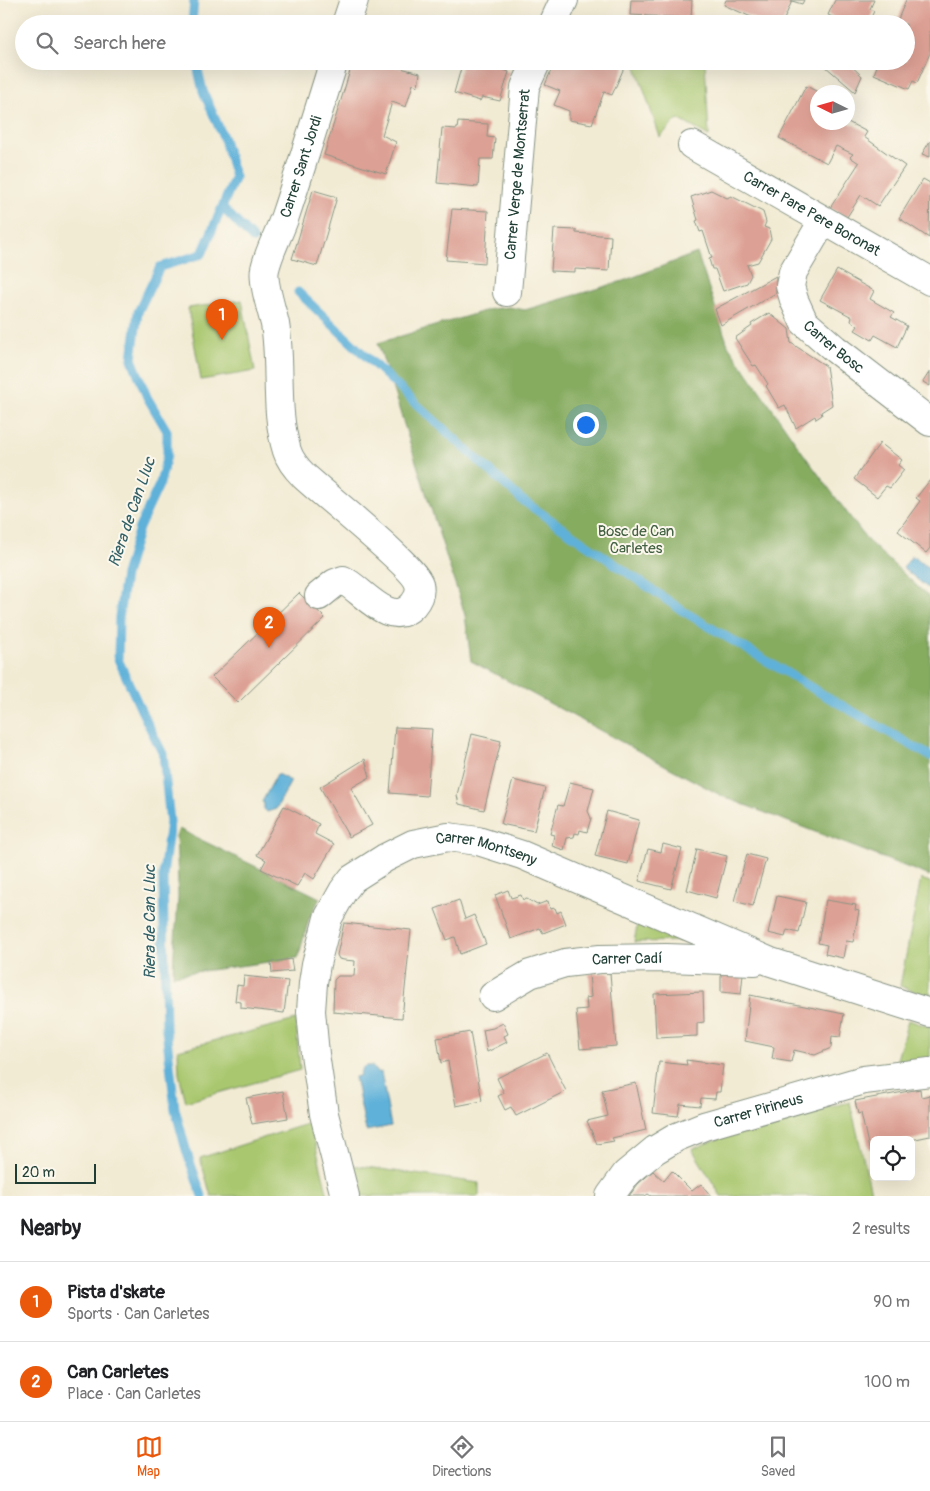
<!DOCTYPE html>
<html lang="en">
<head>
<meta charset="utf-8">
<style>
	:root { --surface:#fff; --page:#f6f6f6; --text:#202124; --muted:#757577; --line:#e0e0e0; --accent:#ea580c }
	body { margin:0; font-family:Pangolin,sans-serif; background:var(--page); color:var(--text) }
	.controls { position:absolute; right:15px; bottom:15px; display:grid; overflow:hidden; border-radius:8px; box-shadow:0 5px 20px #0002 }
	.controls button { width:45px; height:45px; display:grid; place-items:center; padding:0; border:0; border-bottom:1px solid var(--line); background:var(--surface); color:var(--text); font:25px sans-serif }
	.compass { position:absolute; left:810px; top:85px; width:45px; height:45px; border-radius:50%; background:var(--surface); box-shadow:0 5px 20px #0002; rotate:275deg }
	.scale { position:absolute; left:15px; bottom:12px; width:81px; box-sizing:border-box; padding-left:5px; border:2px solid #1f3d34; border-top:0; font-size:14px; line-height:18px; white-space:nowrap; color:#1f3d34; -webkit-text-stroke:4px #fbf7ec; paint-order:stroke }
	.you { position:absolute; left:585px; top:424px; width:18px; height:18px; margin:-12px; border:4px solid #fff; border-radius:50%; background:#1a73e8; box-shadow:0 0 0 8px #1a73e833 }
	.badge { display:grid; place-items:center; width:32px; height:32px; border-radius:50%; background:var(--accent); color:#fff; font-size:16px; font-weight:700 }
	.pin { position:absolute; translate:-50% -41px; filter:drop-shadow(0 1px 2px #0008) }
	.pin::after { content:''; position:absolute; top:26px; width:18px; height:15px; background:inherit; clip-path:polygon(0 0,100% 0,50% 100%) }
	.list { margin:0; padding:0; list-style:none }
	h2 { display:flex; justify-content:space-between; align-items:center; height:65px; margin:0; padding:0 20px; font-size:21px }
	h2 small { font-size:16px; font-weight:400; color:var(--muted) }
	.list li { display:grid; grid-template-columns:32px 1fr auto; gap:15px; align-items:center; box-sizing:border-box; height:80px; padding:0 20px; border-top:1px solid var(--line) }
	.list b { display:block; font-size:19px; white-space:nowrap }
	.list p { margin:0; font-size:16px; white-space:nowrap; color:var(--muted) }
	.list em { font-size:16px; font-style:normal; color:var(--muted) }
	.icon { flex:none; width:28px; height:28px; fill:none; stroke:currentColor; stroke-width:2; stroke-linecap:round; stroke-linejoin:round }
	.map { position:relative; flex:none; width:930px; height:1196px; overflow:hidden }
	.search { position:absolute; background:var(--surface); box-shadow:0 5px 20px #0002; left:15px; right:15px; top:15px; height:55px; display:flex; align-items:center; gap:12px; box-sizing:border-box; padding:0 18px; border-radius:28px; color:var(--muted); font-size:19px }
	.sheet { height:225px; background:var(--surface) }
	nav { display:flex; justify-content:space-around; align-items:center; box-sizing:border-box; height:70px; border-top:1px solid var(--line); background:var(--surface); font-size:14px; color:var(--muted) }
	nav a { display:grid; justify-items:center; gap:2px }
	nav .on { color:var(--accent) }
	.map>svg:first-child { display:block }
</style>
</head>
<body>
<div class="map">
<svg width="930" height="1196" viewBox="0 0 930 1196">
	<rect width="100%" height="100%" fill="#fbf7ec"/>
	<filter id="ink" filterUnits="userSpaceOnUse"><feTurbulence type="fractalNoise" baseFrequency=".02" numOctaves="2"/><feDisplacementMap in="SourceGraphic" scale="10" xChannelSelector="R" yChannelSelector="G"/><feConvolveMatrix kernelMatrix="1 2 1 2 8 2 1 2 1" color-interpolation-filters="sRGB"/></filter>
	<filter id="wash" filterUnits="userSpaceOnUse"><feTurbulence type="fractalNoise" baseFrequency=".0096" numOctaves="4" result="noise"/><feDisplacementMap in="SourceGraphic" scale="20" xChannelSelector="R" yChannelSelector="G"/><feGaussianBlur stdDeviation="1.12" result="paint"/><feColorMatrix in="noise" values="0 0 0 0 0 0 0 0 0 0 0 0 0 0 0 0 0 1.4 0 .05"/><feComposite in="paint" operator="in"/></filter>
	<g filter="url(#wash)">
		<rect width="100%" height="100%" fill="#f2ebd4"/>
		<path fill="#a9c76e" stroke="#648251" d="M634 61H705L709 136 678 119 660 137Z
			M242 300 255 371 201 380 188 308Z
			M921 879 930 882V997L900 986Z
			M638 921 687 941 634 942Z
			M296 1020 300 1070 186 1102 179 1074 178 1050Z
			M908 1020 930 1027V1059L896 1063Z
			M850 1102 872 1196H721L692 1149C744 1128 796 1115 850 1102Z
			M310 1123 328 1196H211L200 1158Z
			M352 1165 479 1183V1196H360Z"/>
		<path fill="#86ac61" stroke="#52744a" d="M697 253 728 345 805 456 868 541 930 598V876L724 797 471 661 465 615 378 343 491 309 509 307 525 310 623 281Z
			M179 829 320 898 309 919 298 958 173 975C173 949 177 924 178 898 178 878 177 857 176 836Z"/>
		<path fill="#5eb1d9" stroke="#3e7786" d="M912 556 930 569V586L928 588 903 568Z
			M277 774 291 781 276 809 267 812 264 809V803L262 802Z
			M367 1066H372L377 1073 381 1072 391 1126 366 1131 355 1077 359 1076 362 1068Z"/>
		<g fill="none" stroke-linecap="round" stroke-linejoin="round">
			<path stroke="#5eb1d9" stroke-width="9" d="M192 24 194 0
				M196 61 203 91 224 139 235 177 202 254 160 267 138 312 132 359 147 397 167 431V455L160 483 139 528 125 575 119 617 118 659 141 710 163 754 170 822 163 875 166 1029 175 1109 187 1153 202 1196
				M222 207 253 239
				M298 292 413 401 522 500 683 611 817 691 930 756"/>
		</g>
		<g id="blocks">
			<path fill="#dda094" d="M631 0H692L691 18 630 15Z
				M726 0H804L802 4 792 1 782 24H767L724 5Z
				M835 0H874L870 9 874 11 868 24H850L828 15Z
				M906 0H930V53L917 83 913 81 909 89 874 74 877 66 872 64 873 61H906V24H896Z
				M353 61H374L420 73 418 86 413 84 406 107 392 102 382 135 396 142 386 174 324 155Z
				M463 61H473L489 66 490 61H507L504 70 509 72 500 101 482 97 480 101 454 93Z
				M555 61H627L612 95 604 92 592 124 569 120V111L554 105 560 91 545 85Z
				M830 61H846L862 76 855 92 825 66Z
				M806 86 818 92V122H848L867 132 864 137 905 166 878 206 861 195 847 217 830 208 859 163 850 157 853 154 836 146 827 163 779 138Z
				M458 122 488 124 487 137 495 138 493 159H480L478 187 437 183 442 128 457 129Z
				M930 141V157L922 154Z
				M923 179 930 183 929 238 899 218Z
				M313 190 337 197 317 266 292 259Z
				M711 190 727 198 731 196 763 212 766 222 764 227 769 229 771 239 758 262 747 265 751 275 747 283 723 291 715 269H712L709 259 712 258 703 231 700 232 696 221 698 220 691 197Z
				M452 209 488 211 485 263 446 260Z
				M554 229 576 230V233L611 236 609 271 575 269V272L551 271Z
				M837 270 874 291 870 299 894 313 891 317 907 326 897 347 875 335 872 340 855 330 858 326 851 321 852 317 820 300Z
				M776 276V293L721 325 715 309Z
				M769 313 789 329 791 343 826 366 832 405 821 412 822 415 816 419 815 416 796 428 785 405 779 408 766 386 768 384 756 365 753 366 735 338 752 326 751 324Z
				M930 371V386L923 382Z
				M880 443 902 460 898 465 904 470 890 488 886 486 877 497 854 479Z
				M930 480V548L926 553 898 531 920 501 916 498Z
				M299 593 325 618 238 703 212 677Z
				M395 727 432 729 427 796 390 793Z
				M472 734 501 741 484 810 459 804 457 795Z
				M365 759 370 777 351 788 372 825 349 837 320 787Z
				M513 780 545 788 534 831 501 824Z
				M570 782 594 788 588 811 591 818 587 832 580 830 579 834 575 833 574 837 567 838 564 850 552 846 554 835 550 834 558 805 563 806Z
				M284 806 319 824 315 834 334 844 314 879 305 873 297 886 261 869 266 860 257 855Z
				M607 811 639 820 628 864 595 856Z
				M663 844 682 849 671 889 639 881 648 849 661 852Z
				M697 849 727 856 716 898 687 890Z
				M747 854 766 859 753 906 734 901Z
				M508 890 511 898 521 895 523 900 527 899 537 905 548 901 550 909 555 908 557 913 561 911 566 924 543 933 540 928 511 939 495 895Z
				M777 896 806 902 799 933 787 930 785 937 768 933Z
				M459 900 465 919 474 915 486 944 460 954 455 937 447 940 435 909Z
				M826 900 856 905 855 910 859 911 853 942 846 941 843 958 825 954 827 945 818 943Z
				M344 923 411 930 402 1018 333 1012 334 980 338 976H354L355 961 344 960 339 959 337 955Z
				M291 959 293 971 272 973 271 962Z
				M598 973H610L616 1046 580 1049 576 1010 587 1009 586 998 591 997 589 974Z
				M721 973 743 974 741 994 721 992Z
				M244 976 288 981 284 1013 241 1008V1002L235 1001 237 985 243 986Z
				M703 992 704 1022 697 1023V1036L656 1038 654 994Z
				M750 995 844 1014 840 1037 832 1036 831 1048 815 1055 794 1050 791 1062 772 1059 774 1047 745 1041Z
				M503 1023 508 1034 504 1036 507 1042 487 1052 483 1030 493 1028Z
				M470 1032 482 1101 456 1106 448 1061 441 1063 437 1038Z
				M547 1053 566 1091 516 1116 511 1107 505 1110 498 1096 504 1093 497 1078Z
				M686 1060 723 1065 720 1092H716L715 1099 701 1098 700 1106 680 1104 678 1116 653 1113 659 1062 687 1065Z
				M636 1083 646 1130 612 1138 614 1141 597 1144 587 1121 608 1116 602 1090Z
				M920 1089 921 1097 930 1095V1136L911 1140H874V1148L869 1149 861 1113 858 1114 855 1101Z
				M283 1091 288 1118 252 1124 246 1098Z
				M653 1171 664 1181 672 1171 692 1191 701 1184 711 1196H651L648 1194 645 1196H629L638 1184Z"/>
		</g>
	</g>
	<g filter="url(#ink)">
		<use href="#blocks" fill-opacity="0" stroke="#889484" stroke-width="1"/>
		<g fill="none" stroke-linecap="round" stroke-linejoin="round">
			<g stroke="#889484" stroke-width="30">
				<g id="street">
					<path d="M346 24 354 0"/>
					<path d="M553 24 564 0"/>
					<path id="s1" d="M692 145 930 281"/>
					<path id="s2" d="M823 221 793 272 790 286 794 300 804 322 835 349 930 422"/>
					<path id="s3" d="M507 292 525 87 537 61"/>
					<path id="s4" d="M319 596 335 583 343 580C362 589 390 630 413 605 418 599 421 592 419 584 415 567 323 494 304 476 297 469 290 461 287 451 274 410 282 366 275 324 272 311 262 281 265 269 269 251 279 234 285 216 302 165 318 113 334 61"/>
					<path id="s5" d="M493 996 530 974 565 963 600 959 666 958 755 961"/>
					<path id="s6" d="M345 1196 324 1114 315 1054 311 1011 313 983 316 964 328 918 343 891 352 879 385 858 413 844 448 837 478 841 522 855 771 962 930 1013"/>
					<path id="s7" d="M610 1196 626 1174 655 1150 677 1137 704 1126 864 1080 930 1072"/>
				</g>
			</g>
			<use href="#street" stroke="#fff" stroke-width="28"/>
		</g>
	</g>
	<g text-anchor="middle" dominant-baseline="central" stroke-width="4" stroke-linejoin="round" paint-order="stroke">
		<g font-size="15" fill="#1f3d34" stroke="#fbf7ec">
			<text stroke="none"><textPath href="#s4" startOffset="616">Carrer Sant Jordi</textPath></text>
			<text stroke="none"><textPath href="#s3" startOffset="118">Carrer Verge de Montserrat</textPath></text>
			<text stroke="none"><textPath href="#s1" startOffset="138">Carrer Pare Pere Boronat</textPath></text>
			<text stroke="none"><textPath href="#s2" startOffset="151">Carrer Bosc</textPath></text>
			<text stroke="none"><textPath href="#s6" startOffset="475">Carrer Montseny</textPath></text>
			<text stroke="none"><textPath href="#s5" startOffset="142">Carrer Cadí</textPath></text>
			<text stroke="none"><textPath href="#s7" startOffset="176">Carrer Pirineus</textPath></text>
		</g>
		<g font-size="15" fill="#426042" stroke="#fbf7ec">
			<text x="636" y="531">Bosc de Can<tspan x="636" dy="17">Carletes</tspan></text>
		</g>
		<g font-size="16" font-style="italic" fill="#326066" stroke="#fbf7ec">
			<text transform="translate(132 512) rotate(-71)">Riera de Can Lluc</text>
			<text transform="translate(150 922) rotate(-90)">Riera de Can Lluc</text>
		</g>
	</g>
</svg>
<div class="controls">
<button><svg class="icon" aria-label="locate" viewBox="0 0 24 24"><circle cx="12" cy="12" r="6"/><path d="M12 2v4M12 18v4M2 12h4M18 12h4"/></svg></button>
</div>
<svg class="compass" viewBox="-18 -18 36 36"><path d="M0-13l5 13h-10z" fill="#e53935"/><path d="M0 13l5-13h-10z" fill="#757577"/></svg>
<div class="scale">20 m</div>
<div class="you"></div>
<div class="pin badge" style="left:222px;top:340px">1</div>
<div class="pin badge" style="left:269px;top:648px">2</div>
<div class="search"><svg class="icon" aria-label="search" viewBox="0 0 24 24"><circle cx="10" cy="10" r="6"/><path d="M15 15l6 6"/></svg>Search here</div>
</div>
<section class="sheet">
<h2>Nearby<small>2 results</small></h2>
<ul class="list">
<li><span class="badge">1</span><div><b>Pista d'skate</b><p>Sports · Can Carletes</p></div><em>90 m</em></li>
<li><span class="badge">2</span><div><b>Can Carletes</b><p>Place · Can Carletes</p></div><em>100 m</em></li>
</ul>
</section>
<nav>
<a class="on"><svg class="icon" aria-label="map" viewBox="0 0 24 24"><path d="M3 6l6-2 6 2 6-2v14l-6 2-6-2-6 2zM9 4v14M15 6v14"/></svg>Map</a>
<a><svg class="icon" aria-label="directions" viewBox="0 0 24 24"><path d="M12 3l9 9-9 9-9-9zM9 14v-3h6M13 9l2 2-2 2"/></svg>Directions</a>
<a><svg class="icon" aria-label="saved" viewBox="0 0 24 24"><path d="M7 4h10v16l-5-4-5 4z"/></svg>Saved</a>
</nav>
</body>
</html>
